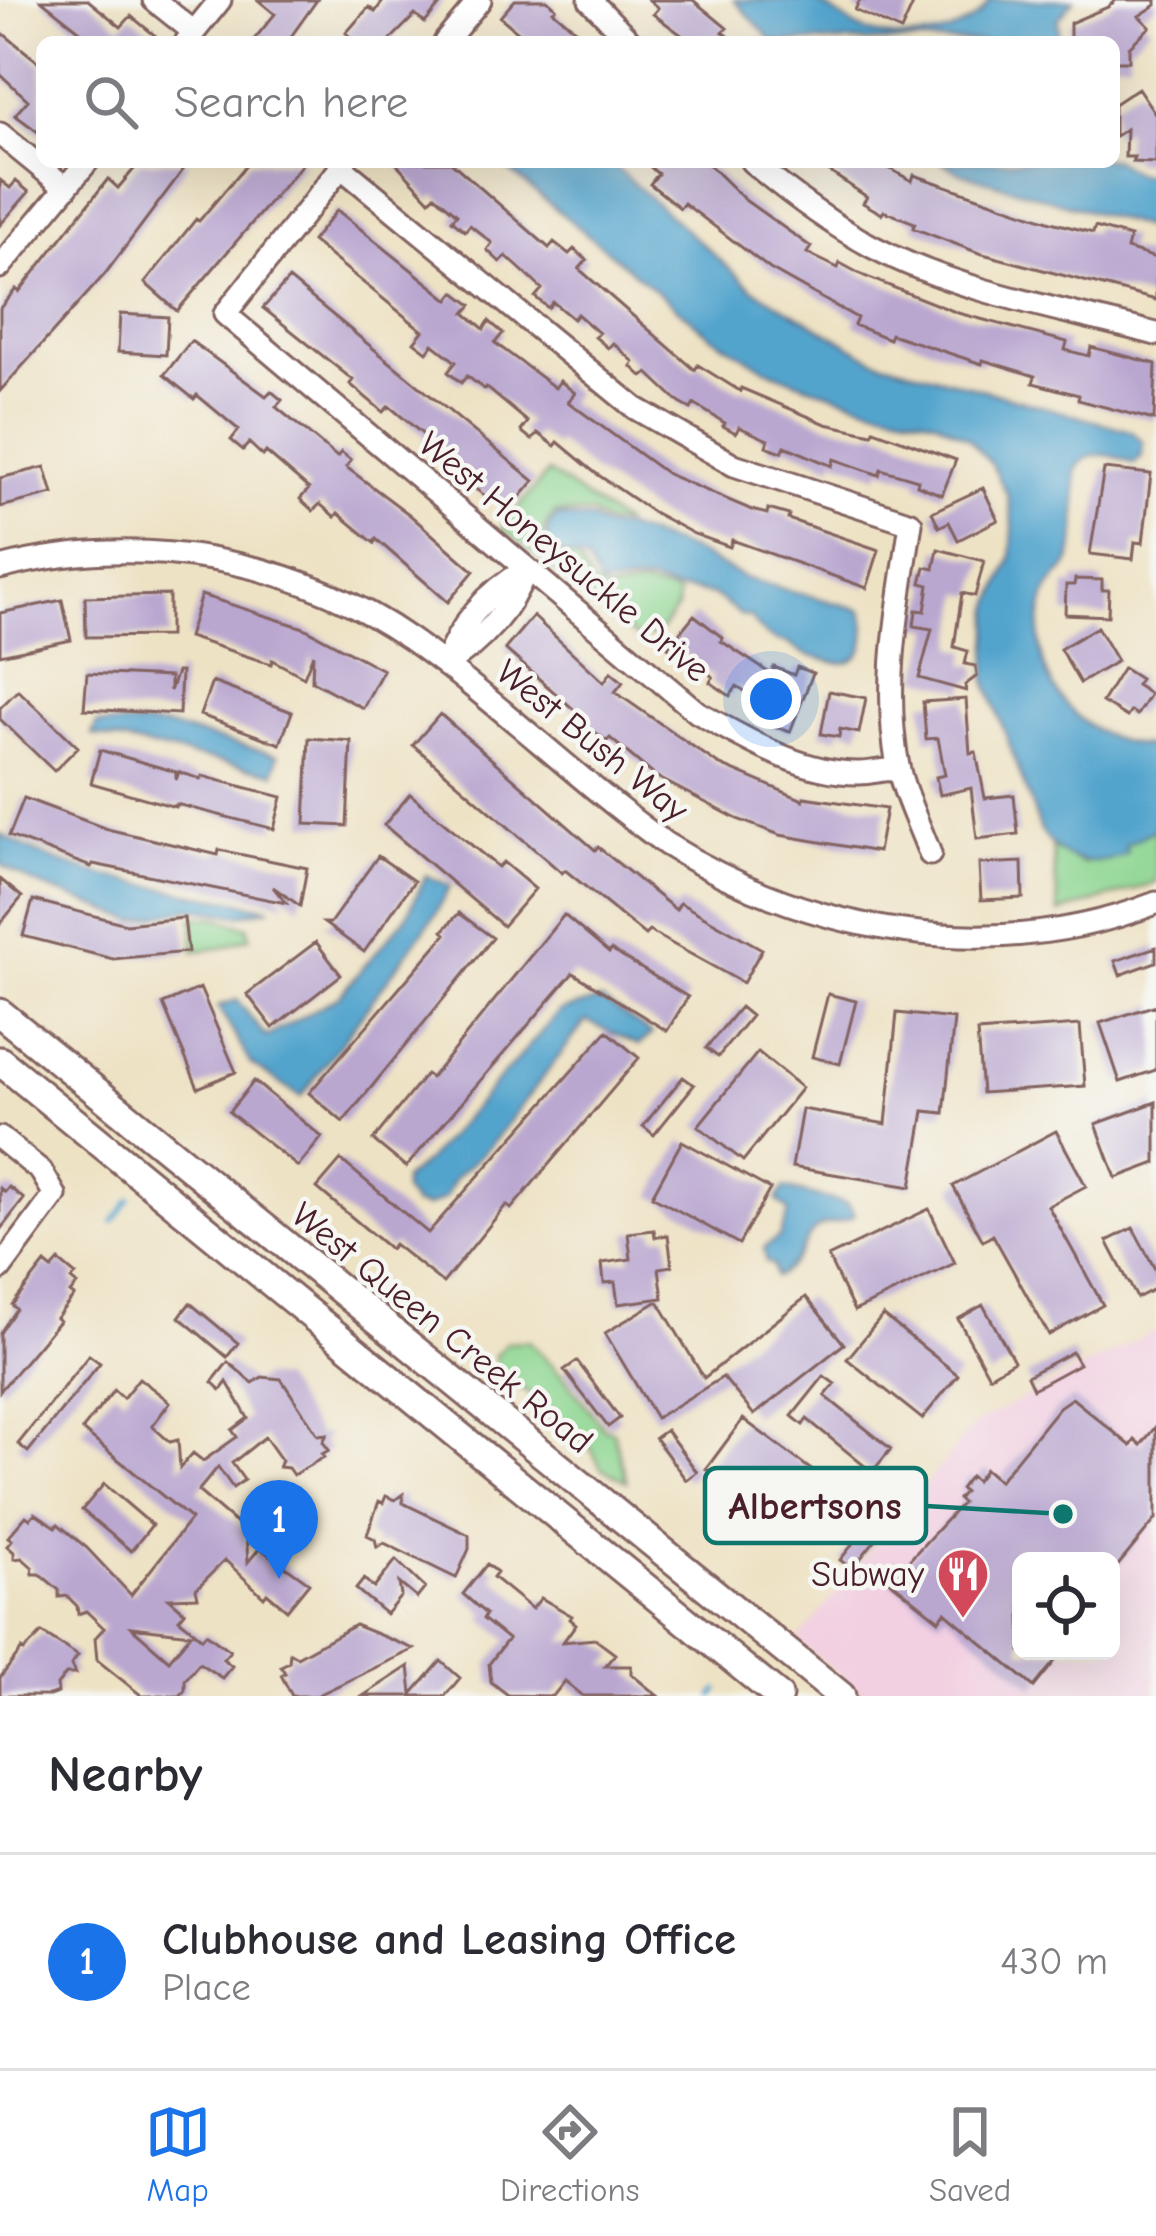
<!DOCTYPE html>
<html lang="en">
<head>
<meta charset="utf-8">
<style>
	:root { --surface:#fff; --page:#f2f2f3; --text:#2b2b33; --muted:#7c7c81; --line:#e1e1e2; --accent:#1a73e8 }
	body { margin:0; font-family:"Comic Neue",sans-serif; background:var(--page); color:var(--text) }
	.controls { position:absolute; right:36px; bottom:36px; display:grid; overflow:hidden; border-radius:18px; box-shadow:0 12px 48px #0002 }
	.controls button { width:108px; height:108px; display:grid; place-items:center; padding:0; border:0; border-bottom:3px solid var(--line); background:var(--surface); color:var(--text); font:60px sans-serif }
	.you { position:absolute; left:771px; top:699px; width:42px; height:42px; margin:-30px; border:9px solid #fff; border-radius:50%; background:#1a73e8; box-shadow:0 0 0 18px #1a73e833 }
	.badge { display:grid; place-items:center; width:78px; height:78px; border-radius:50%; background:var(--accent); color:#fff; font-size:39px; font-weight:700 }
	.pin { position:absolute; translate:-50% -99px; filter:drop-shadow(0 3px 6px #0008) }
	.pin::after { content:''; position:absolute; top:63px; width:42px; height:36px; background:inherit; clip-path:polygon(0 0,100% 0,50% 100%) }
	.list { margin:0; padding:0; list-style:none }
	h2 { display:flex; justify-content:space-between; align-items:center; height:156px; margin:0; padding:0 48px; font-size:51px }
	h2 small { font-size:39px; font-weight:400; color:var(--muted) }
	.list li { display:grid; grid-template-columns:78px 1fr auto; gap:36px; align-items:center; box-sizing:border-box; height:216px; padding:0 48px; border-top:3px solid var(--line) }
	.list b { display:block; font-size:45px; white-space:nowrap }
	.list p { margin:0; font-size:39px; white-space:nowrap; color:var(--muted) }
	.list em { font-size:39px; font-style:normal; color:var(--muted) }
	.icon { flex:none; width:66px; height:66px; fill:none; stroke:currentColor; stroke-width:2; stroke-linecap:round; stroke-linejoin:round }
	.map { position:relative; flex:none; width:1156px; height:1696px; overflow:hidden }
	.search { position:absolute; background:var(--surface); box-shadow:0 12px 48px #0002; left:36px; right:36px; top:36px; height:132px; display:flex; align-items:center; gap:30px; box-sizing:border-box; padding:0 42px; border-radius:18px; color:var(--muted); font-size:45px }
	.sheet { height:372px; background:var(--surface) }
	nav { display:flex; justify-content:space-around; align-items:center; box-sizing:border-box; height:168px; border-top:3px solid var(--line); background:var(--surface); font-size:33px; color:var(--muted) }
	nav a { display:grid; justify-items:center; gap:6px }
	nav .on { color:var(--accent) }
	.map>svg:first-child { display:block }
</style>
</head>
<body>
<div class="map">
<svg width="1156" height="1696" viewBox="0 0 1156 1696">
	<rect width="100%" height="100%" fill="#f6f6f2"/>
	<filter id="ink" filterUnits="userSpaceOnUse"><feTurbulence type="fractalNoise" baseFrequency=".00833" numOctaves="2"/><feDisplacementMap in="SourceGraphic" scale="24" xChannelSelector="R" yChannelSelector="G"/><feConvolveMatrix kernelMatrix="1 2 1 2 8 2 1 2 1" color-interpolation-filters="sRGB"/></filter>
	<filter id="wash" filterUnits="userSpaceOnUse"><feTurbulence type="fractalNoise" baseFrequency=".004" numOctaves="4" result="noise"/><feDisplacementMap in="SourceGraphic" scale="48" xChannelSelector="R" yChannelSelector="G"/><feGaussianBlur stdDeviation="2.7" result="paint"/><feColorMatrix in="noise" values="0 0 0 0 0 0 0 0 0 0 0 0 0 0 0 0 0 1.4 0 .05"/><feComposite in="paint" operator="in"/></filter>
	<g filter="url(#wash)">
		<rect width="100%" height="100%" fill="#eee2c4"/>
		<path fill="#f2cfe1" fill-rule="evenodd" d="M1156 1330V1696H865L797 1640 976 1423ZM1021 1561H1111V1651H1021Z"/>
		<path fill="#8cd590" stroke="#6b7a5e" stroke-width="3" d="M548 472 622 523 606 524 591 514 555 513 545 526 543 544 553 554 578 560 592 584 607 591 645 586 678 594 677 608 657 635 637 638 501 528Z
			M1156 829V883L1059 913 1052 847 1083 864Z
			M193 917 217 918 248 927 250 937 222 948 194 951Z
			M529 1341 565 1378 604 1429 613 1431 627 1481 601 1468 589 1445 554 1419 544 1404 496 1370 495 1356 507 1342Z"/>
		<path fill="#53a4cd" stroke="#4e627c" stroke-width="3" d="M734 0C756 0 789 0 810 0 828 6 844 21 860 29 900 46 967 41 990 0H1074L1058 19 1059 42H773Z
			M1114 159 1134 173 1156 175V231L962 173 941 162Z
			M499 162H609L753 289 873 359 1131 431 1143 442 1142 456 1134 464C1115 455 1088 446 1076 470 1075 497 1081 538 1069 563 1063 574 1051 580 1047 593 1018 670 1076 745 1156 747V829L1125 845 1127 853C1093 870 1062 863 1041 831L986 681 992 605 1011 559 1013 526 1008 496 992 465 968 438 936 420 871 406 801 383 770 371 711 336Z
			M557 516 592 520 605 528 622 527 693 551 744 578 862 610C871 646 862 673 822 659 808 655 800 654 788 643 772 642 757 631 751 617L742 616 713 595 696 591 673 590 649 582 600 586 586 561 556 552 547 541 548 527Z
			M97 724 165 726 278 755 274 773 92 735Z
			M0 834C81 882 180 889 271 908L239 915 191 908 135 921 33 883 0 864Z
			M426 875 450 886 435 915 301 1097 251 1064 218 1006 237 1000 266 1037 339 996 407 916Z
			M601 1000 652 1034 639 1045 586 1021 491 1145 455 1178 445 1198 428 1207 414 1205 403 1192V1180L426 1161 560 1011Z
			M784 1188 848 1204 855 1215C840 1225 832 1221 819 1227 804 1234 803 1262 775 1277L773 1265 766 1262 764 1248 780 1236 789 1211 777 1200Z"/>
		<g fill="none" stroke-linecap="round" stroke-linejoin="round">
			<path stroke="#53a4cd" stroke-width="4.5" d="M113 1222 130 1199
				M713 1696 718 1690"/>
		</g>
		<g id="blocks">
			<path fill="#baa7d0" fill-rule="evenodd" d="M41 0H88L121 27 131 16 163 42H94Z
				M258 0H317L287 42H252L275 14Z
				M384 0H444L425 23 415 15 388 42H356L346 33 369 7 375 12Z
				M515 0H547L556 8 553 11 577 31 568 42H530L500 17Z
				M649 0H693L727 28 723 32 736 42H691L653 14 658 8Z
				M860 0H915L901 31 855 10Z
				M1116 0H1156V5L1139 16 1150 27 1129 47V61H1114V42H1070V23L1108 7Z
				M0 31 42 65V135L15 115 28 100 0 74Z
				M1138 88 1156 115V163L1132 162 1134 157H1125L1126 129 1114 137V104Z
				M140 162H189L105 274 0 391V308L16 289 19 292 108 179 118 188Z
				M249 162H304L177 311 145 283 196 219 199 221Z
				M395 162H451L549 248 554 242 569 254 574 249 587 260 579 269 695 370 698 365 740 391 741 388 826 424 872 434 874 430 956 460 942 495 917 485 918 480 881 469 879 475 834 459 832 466 785 446 782 452 766 446 768 440 739 427 736 433 723 426 725 423 694 404 691 409 680 403 648 373 643 377 631 366 634 362 613 343 608 348 595 337 599 333 577 314 573 319 553 302 548 308 535 297 542 289 527 275 506 256 500 262 487 250 492 243 470 225 465 231 452 220 457 214 435 195 430 200Z
				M645 162H706L745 200 811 247 807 253 838 268 840 263 864 276 958 313 1067 342 1065 350 1089 356 1091 347 1156 364 1154 420 1078 400 1079 395 1033 383 1035 376 983 360 982 364 891 334 889 339 854 325 857 318 770 269 684 203 680 208 650 184 658 174Z
				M815 162H878L912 181 914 175 1051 222 1093 233 1095 227 1130 237 1127 249 1156 258V300L979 253 913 228 915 223 884 211 882 214 863 203 867 197Z
				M0 180 10 188 16 181 29 192 0 225Z
				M337 210 449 300 455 292 472 305 465 313 484 329 489 321 503 333 495 343 555 388 560 381 575 393 568 402 667 474 752 510 767 514 768 509 789 515 788 519 879 550 867 588 732 540 730 547 694 534 651 511 594 472 558 442 555 446 538 433 532 440 521 431 528 422 486 387 484 389 467 376 461 383 448 372 456 362 433 344 427 352 414 342 423 331 312 241Z
				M289 279 534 481 511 508 496 495 491 500 470 485 456 474 460 470 422 443 426 437 389 406 383 412 350 384 353 380 263 308Z
				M120 314 168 317 166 355 118 352Z
				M191 341 266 396 271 391 282 400 276 407 337 457 341 452 351 460 346 467 410 515 474 571 448 602 376 539 374 543 338 513 335 517 320 504 313 511 300 499 309 489 266 452 263 456 249 443 243 450 231 440 239 430 197 395 194 399 164 375Z
				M45 467 53 494 0 507V478Z
				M1104 469 1151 474 1143 543 1135 542 1133 559 1090 554Z
				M983 488 998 520 958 540 949 522 939 527 932 512Z
				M938 549 984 561 975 596 962 593 954 647 968 651 965 664 976 666 977 676 965 685 966 691 919 678 932 629 914 626 916 610 925 611 929 585 921 583 925 567 934 569Z
				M1075 579 1102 580V590H1109L1108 616 1065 614 1066 585H1074Z
				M169 595V636L86 637 85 597Z
				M201 595 304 628 383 670 363 708 312 681 313 654 304 677 272 660 271 664 188 637Z
				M62 600 71 640 0 655V613Z
				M694 615 723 638 721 641 771 674 774 667 794 675 797 667 813 673 790 732 773 726 777 715 758 707 760 701 737 686 730 696 710 682 713 677 684 654 682 658 668 647Z
				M533 616 604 682 611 672 623 682 615 692 718 764 803 800 804 797 886 809 878 852 780 835 737 819 655 776 610 738 607 741 591 729 586 736 571 724 579 714 505 649Z
				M1097 627 1117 661 1080 683 1060 649Z
				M1123 668 1140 679 1136 685 1150 694 1137 715 1131 711 1127 717 1102 702Z
				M177 672H181L179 714 84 709 87 673 170 677V691Z
				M212 682 292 712 280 744 200 715Z
				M18 690 78 747 54 771 0 719V708Z
				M829 691 866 698 859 733 840 729 839 737 821 734Z
				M966 699 970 753 976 752 985 798 1014 795 1018 834 977 839 971 788 940 795 936 777 945 775 938 738 926 739 923 702Z
				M440 714 595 850 598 847 676 910 680 903 762 949 743 983 649 931 645 935 565 870 562 873 413 745Z
				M309 738 351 741 347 826 305 824Z
				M100 750 176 772V780L179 772 201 779 202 776 282 797 274 829 176 804 175 807 91 783Z
				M410 794 498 867 503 862 535 889 503 926 384 825Z
				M24 798 107 829 218 855 219 850 307 868 300 906 273 887 286 903 93 864 91 867 9 836Z
				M378 856 414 881 364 952 324 923H330Z
				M1022 862 1023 898 981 900 979 864Z
				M0 879 22 897 0 924Z
				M33 900 126 924 184 918 188 952 113 959 23 936Z
				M459 913 493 938 343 1122 309 1093 446 934 443 931Z
				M564 915 609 953 611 950 688 997 667 1031 573 973 406 1167 373 1140 426 1074 431 1078Z
				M316 942 341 975 273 1028 247 994Z
				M1156 947V962L1120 975 1115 961Z
				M200 988 236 1072 198 1088 163 1004Z
				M828 994 856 1001 840 1064 812 1057Z
				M1156 1005V1070L1120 1082 1100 1023Z
				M740 1007 751 1016 718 1057 706 1048Z
				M897 1013 954 1019 944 1113 924 1111 911 1187 792 1167 802 1109 886 1124Z
				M1080 1025 1085 1086 982 1093 977 1032Z
				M607 1031 639 1058 511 1209 506 1205 443 1283 394 1244 390 1249 317 1188 341 1160 428 1233Z
				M758 1052 802 1088 743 1161 698 1126Z
				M683 1077 694 1085 654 1135 643 1126Z
				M254 1081 322 1137 298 1167 229 1112Z
				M1156 1102V1163L1116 1178 1096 1124Z
				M1056 1131 1086 1186 1048 1206 1103 1305 1049 1335 993 1235 983 1241 953 1186Z
				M682 1141 770 1189 739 1244 652 1196Z
				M9 1187 24 1199 0 1230V1188L5 1192Z
				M929 1209 955 1263 854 1311 828 1257Z
				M1133 1228 1156 1271V1288L1137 1298 1107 1241Z
				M654 1230 655 1237 668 1235 672 1266 659 1268 663 1298 618 1304 615 1282 604 1283 602 1263 631 1259 628 1233Z
				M59 1261 76 1275 71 1280 77 1285 70 1293 74 1296 56 1318 59 1321 0 1391V1333L16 1309 12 1305 45 1263 52 1269Z
				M806 1297 844 1344 754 1415 723 1377 656 1418 605 1333 658 1301 704 1378Z
				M190 1303 238 1343 227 1357 179 1317Z
				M983 1305 1014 1361 989 1376 958 1319Z
				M883 1315 958 1375 922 1419 847 1359Z
				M1072 1352 1079 1364 1033 1389 1027 1376Z
				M89 1355 100 1363 28 1452 18 1444Z
				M577 1361 620 1418 608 1427 564 1370Z
				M228 1362 253 1383 262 1377 281 1379 318 1435 327 1434 323 1442 329 1450 322 1454 324 1457 293 1475 288 1468 279 1467 282 1461 265 1437 232 1463 244 1480 233 1488 218 1467 198 1491 246 1532 248 1562 260 1548 309 1583 287 1610 267 1593 264 1597 225 1560 196 1589 198 1597 169 1598 185 1612 179 1619 202 1638 206 1633 230 1651 223 1659 232 1666 222 1678 199 1663 185 1680V1690L180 1696H142L97 1660 95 1638 104 1628 86 1611 78 1614 77 1606 67 1596 59 1597V1590L40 1574H33L32 1567 22 1558 14 1559V1552L7 1546 12 1540 8 1537 26 1516 30 1519 35 1513 56 1527 58 1524 87 1548 131 1595 191 1519 82 1430 114 1390 123 1398 139 1378 170 1402 152 1426 170 1442 178 1440 180 1468 193 1453 203 1461 237 1437 232 1430 248 1418 227 1382 221 1390 212 1382ZM131 1627 191 1634 169 1660Z
				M824 1376 835 1384 825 1396 891 1449 872 1472 807 1419 803 1425 792 1416Z
				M1072 1398 1131 1446 1135 1440 1141 1445 1156 1426V1519L1111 1574V1561H1021V1651H1063L1034 1687 945 1612 939 1620 890 1581 962 1503 958 1499 964 1492 960 1489 970 1476 976 1481 985 1469 999 1481 1059 1407Z
				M743 1419 837 1489 800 1539 773 1519 756 1539 716 1508 731 1488 706 1469Z
				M666 1430 697 1472 686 1480 655 1438Z
				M104 1484 152 1525 131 1551 82 1510Z
				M403 1494V1503L469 1535V1549L456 1578 384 1543 377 1547 375 1539 367 1535 379 1501 383 1503 386 1496 395 1500Z
				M880 1510 892 1519 852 1569 840 1560Z
				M396 1560 425 1588 417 1598 399 1583 401 1596 386 1614 356 1589 364 1579 374 1588Z
				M487 1564 497 1572 493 1577 532 1609 541 1598 572 1616 570 1619 576 1624 563 1642 595 1639 615 1654 605 1666H631V1674L658 1696H583L565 1681 553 1696 508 1695 491 1682 489 1664 508 1639 483 1619 486 1614 463 1594Z
				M355 1625 414 1649 316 1696H292L281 1675 285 1673 281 1666 289 1662 290 1653 297 1657Z
				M42 1633 78 1656 71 1665 75 1674H66L57 1685 58 1693 49 1696H0V1678L22 1649 24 1651Z
				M441 1661 460 1678 445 1696H363L409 1666 412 1694Z"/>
		</g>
	</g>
	<g filter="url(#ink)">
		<use href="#blocks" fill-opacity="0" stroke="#836361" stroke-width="3"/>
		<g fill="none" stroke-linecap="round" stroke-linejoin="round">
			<g stroke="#836361" stroke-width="27">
				<path id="minor" d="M154 0 194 32
					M590 0 631 42
					M186 42 220 0
					M445 42 480 0
					M0 134 66 188
					M345 162 225 314 697 712C746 739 801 774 860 773 874 773 885 768 899 770
					M752 162C789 193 830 224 873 247 959 292 1062 309 1156 334
					M341 167 635 408 734 465 911 523C899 604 882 684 898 766 904 796 920 826 930 854
					M0 267 87 162
					M0 568C138 532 292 557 410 639 499 702 577 780 666 844 812 935 993 966 1156 903
					M445 665C460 623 486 592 526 570
					M445 665C481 643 511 610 526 570
					M0 1138 41 1171 55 1195 0 1269"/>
			</g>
			<g stroke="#836361" stroke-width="33">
				<path id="major" d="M0 1013 841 1696
					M0 1061 778 1696"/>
			</g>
			<use href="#minor" stroke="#fff" stroke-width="21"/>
			<use href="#major" stroke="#fff" stroke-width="27"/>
		</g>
	</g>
	<defs>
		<g id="restaurant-pin" transform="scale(2.7)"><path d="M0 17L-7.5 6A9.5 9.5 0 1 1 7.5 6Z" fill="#d1495b" stroke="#f6f6f2"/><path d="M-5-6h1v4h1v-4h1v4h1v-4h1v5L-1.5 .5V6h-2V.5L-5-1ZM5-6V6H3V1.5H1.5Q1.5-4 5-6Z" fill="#fff"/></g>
	</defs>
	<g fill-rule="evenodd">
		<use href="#restaurant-pin" x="963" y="1574"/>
	</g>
	<g text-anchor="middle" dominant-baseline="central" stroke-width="9" stroke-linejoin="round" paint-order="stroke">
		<g font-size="36" fill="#4a1f2b" stroke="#f6f6f2">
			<text transform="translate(564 557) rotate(40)">West Honeysuckle Drive</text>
			<text transform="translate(592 741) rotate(39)">West Bush Way</text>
			<text transform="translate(442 1328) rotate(39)">West Queen Creek Road</text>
		</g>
		<g font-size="36" fill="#4a1f2b" stroke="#f6f6f2" text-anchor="end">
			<text x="924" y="1574">Subway</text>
		</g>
	</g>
	<path fill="none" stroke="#0f766e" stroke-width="4.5" d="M1063 1514L926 1506"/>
	<circle fill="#0f766e" stroke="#f6f6f2" stroke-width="4.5" cx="1063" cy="1514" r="12"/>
	<rect fill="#f6f6f2" stroke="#0f766e" stroke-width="4.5" x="705" y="1468" width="221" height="75" rx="12"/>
	<g font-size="39" text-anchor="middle" font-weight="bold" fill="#4a1f2b">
		<text x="815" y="1519">Albertsons</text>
	</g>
</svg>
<div class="controls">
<button><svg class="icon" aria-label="locate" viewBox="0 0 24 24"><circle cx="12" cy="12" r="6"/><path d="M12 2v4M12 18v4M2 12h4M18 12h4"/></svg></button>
</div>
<div class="you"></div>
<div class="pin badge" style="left:279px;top:1579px">1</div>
<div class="search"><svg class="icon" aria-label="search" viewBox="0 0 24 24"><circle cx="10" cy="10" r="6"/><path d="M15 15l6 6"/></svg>Search here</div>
</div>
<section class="sheet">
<h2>Nearby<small></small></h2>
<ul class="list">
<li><span class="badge">1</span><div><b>Clubhouse and Leasing Office</b><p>Place</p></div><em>430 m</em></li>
</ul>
</section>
<nav>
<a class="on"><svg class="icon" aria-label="map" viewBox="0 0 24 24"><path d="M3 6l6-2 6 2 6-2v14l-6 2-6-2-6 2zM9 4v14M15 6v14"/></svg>Map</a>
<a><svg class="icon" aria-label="directions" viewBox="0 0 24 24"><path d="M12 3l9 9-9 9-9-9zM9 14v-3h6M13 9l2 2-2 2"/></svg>Directions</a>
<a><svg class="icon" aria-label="saved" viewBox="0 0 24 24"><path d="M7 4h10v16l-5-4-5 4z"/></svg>Saved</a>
</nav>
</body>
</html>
